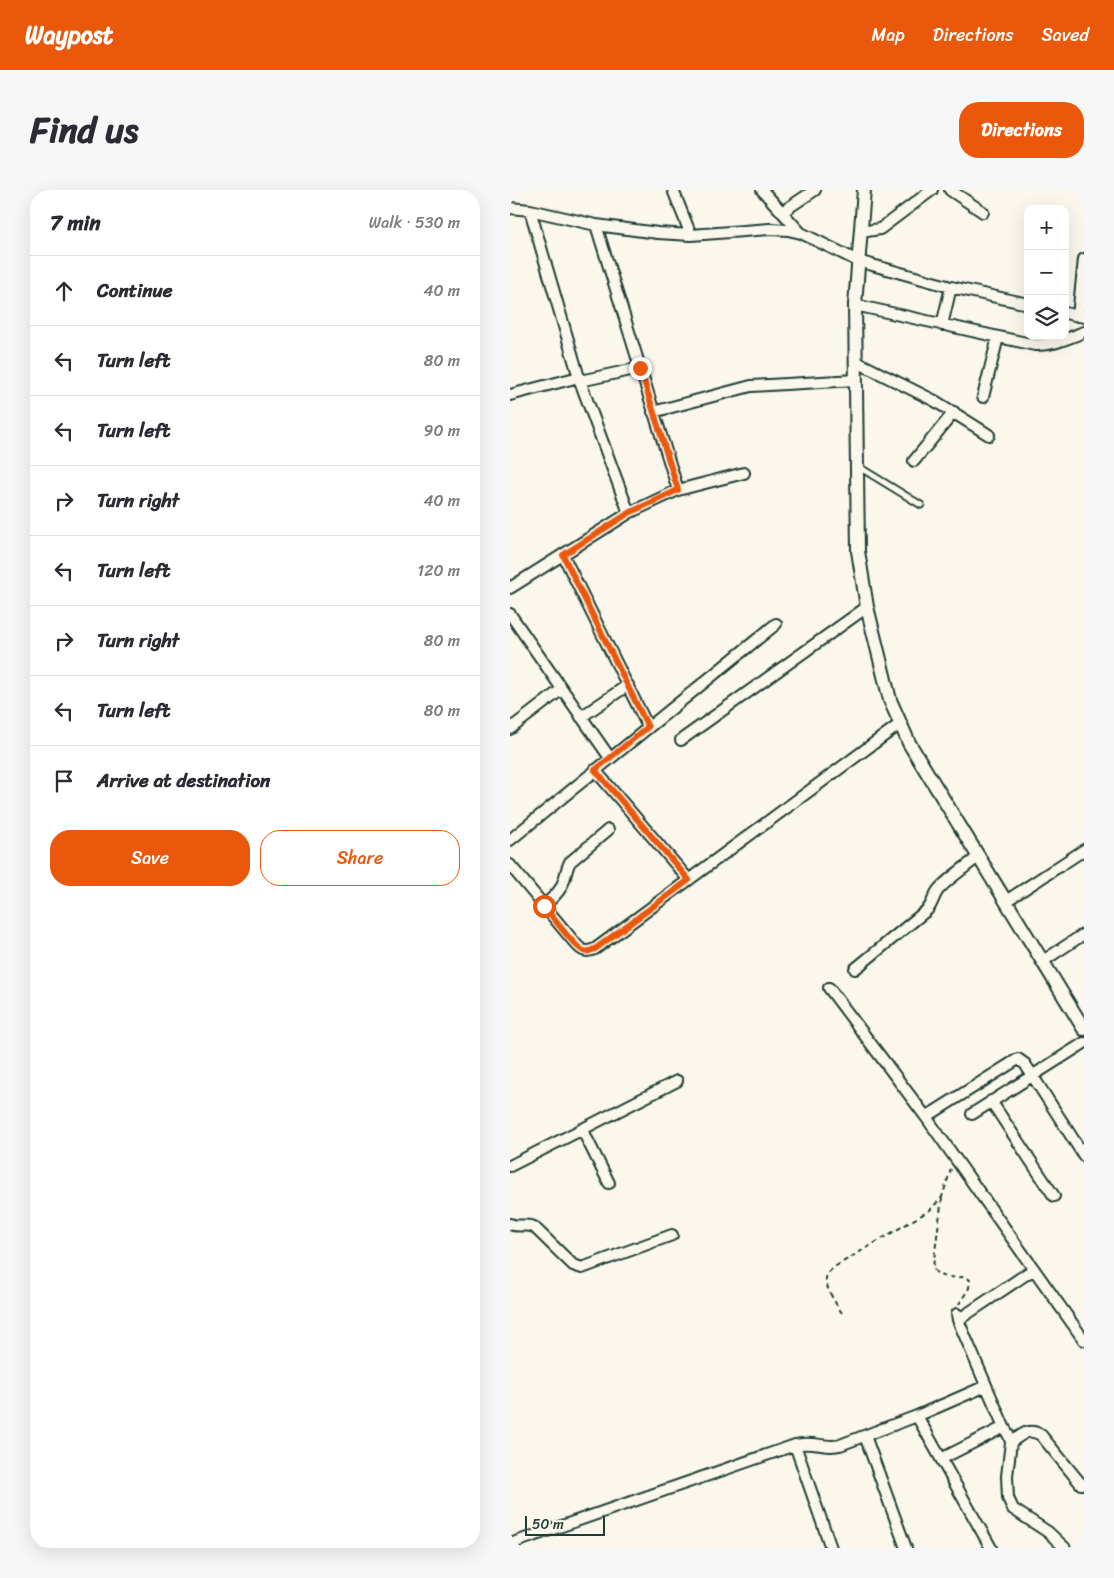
<!DOCTYPE html>
<html lang="en">
<head>
<meta charset="utf-8">
<style>
	:root { --surface:#fff; --page:#f7f7f7; --text:#2b2b33; --muted:#7c7c81; --line:#e1e1e2; --accent:#ea580c }
	body { margin:0; font-family:Sriracha,sans-serif; background:var(--page); color:var(--text) }
	.controls { position:absolute; right:15px; top:15px; display:grid; overflow:hidden; border-radius:10px; box-shadow:0 5px 20px #0002 }
	.controls button { width:45px; height:45px; display:grid; place-items:center; padding:0; border:0; border-bottom:1px solid var(--line); background:var(--surface); color:var(--text); font:25px sans-serif }
	.scale { position:absolute; left:15px; bottom:12px; width:80px; box-sizing:border-box; padding-left:5px; border:2px solid #1f3d34; border-top:0; font-size:14px; line-height:18px; white-space:nowrap; color:#1f3d34; -webkit-text-stroke:4px #fbf7ec; paint-order:stroke }
	.stop { position:absolute; width:15px; height:15px; margin:-11px; border:4px solid #ea580c; border-radius:50%; background:#fff }
	.stop.end { background:#ea580c; border-color:#fff; box-shadow:0 1px 5px #0008 }
	.list { margin:0; padding:0; list-style:none }
	h2 { display:flex; justify-content:space-between; align-items:center; height:65px; margin:0; padding:0 20px; font-size:21px }
	h2 small { font-size:16px; font-weight:400; color:var(--muted) }
	.list li { display:grid; grid-template-columns:32px 1fr auto; gap:15px; align-items:center; box-sizing:border-box; height:70px; padding:0 20px; border-top:1px solid var(--line) }
	.list b { display:block; font-size:19px; white-space:nowrap }
	.list em { font-size:16px; font-style:normal; color:var(--muted) }
	.actions { display:flex; gap:10px; padding:15px 20px }
	.actions a { flex:1; padding:11px 0; border:1px solid var(--accent); border-radius:20px; text-align:center; font-size:18px; color:var(--accent) }
	.actions .main { background:var(--accent); color:#fff }
	.icon { flex:none; width:28px; height:28px; fill:none; stroke:currentColor; stroke-width:2; stroke-linecap:round; stroke-linejoin:round }
	.map { position:relative; flex:none; width:574px; height:1358px; overflow:hidden; border-radius:20px }
	header { display:flex; align-items:center; gap:30px; box-sizing:border-box; height:70px; padding:0 25px; background:var(--accent); color:#fff }
	header strong { font-size:24px }
	nav { display:flex; gap:28px; margin-inline-start:auto; font-size:18px }
	.intro { display:flex; align-items:center; justify-content:space-between; box-sizing:border-box; height:120px; padding:0 30px }
	h1 { margin:0; font-size:35px }
	.button { padding:12px 22px; border-radius:20px; background:var(--accent); color:#fff; font-size:18px; font-weight:700 }
	main { display:flex; gap:30px; padding:0 30px }
	aside { flex:1; background:var(--surface); border-radius:20px; box-shadow:0 5px 20px #0002 }
	.map>svg:first-child { display:block }
</style>
</head>
<body>
<header>
<strong>Waypost</strong>
<nav><a>Map</a><a>Directions</a><a>Saved</a></nav>
</header>
<div class="intro"><h1>Find us</h1><a class="button">Directions</a></div>
<main>
<aside>
<h2>7 min<small>Walk · 530 m</small></h2>
<ul class="list">
<li><svg class="icon" aria-label="ahead" viewBox="0 0 24 24"><path d="M12 20V5M6 11l6-6 6 6"/></svg><div><b>Continue</b></div><em>40 m</em></li>
<li><svg class="icon" aria-label="left" viewBox="0 0 24 24"><path d="M17 20v-9H6M10 6l-5 5 5 5"/></svg><div><b>Turn left</b></div><em>80 m</em></li>
<li><svg class="icon" aria-label="left" viewBox="0 0 24 24"><path d="M17 20v-9H6M10 6l-5 5 5 5"/></svg><div><b>Turn left</b></div><em>90 m</em></li>
<li><svg class="icon" aria-label="right" viewBox="0 0 24 24"><path d="M7 20v-9h11M14 6l5 5-5 5"/></svg><div><b>Turn right</b></div><em>40 m</em></li>
<li><svg class="icon" aria-label="left" viewBox="0 0 24 24"><path d="M17 20v-9H6M10 6l-5 5 5 5"/></svg><div><b>Turn left</b></div><em>120 m</em></li>
<li><svg class="icon" aria-label="right" viewBox="0 0 24 24"><path d="M7 20v-9h11M14 6l5 5-5 5"/></svg><div><b>Turn right</b></div><em>80 m</em></li>
<li><svg class="icon" aria-label="left" viewBox="0 0 24 24"><path d="M17 20v-9H6M10 6l-5 5 5 5"/></svg><div><b>Turn left</b></div><em>80 m</em></li>
<li><svg class="icon" aria-label="arrive" viewBox="0 0 24 24"><path d="M6 21V4h12l-3 4 3 4H6"/></svg><div><b>Arrive at destination</b></div></li>
</ul>
<div class="actions"><a class="main">Save</a><a>Share</a></div>
</aside>
<div class="map">
<svg width="574" height="1358" viewBox="0 0 574 1358">
	<rect width="100%" height="100%" fill="#fbf7ec"/>
	<filter id="ink" filterUnits="userSpaceOnUse"><feTurbulence type="fractalNoise" baseFrequency=".02" numOctaves="2"/><feDisplacementMap in="SourceGraphic" scale="10" xChannelSelector="R" yChannelSelector="G"/><feConvolveMatrix kernelMatrix="1 2 1 2 8 2 1 2 1" color-interpolation-filters="sRGB"/></filter>
	<g filter="url(#ink)">
		<g fill="none" stroke-linecap="round" stroke-linejoin="round">
			<g stroke="#1f3d34" stroke-width="9">
				<path id="service" d="M349 277 411 315"/>
			</g>
			<g stroke="#1f3d34" stroke-width="14">
				<path id="minor" d="M163 0 181 45
					M252 0 290 42
					M440 0 473 22
					M0 18 20 20 86 35 148 43 181 45 260 39 278 40 291 43 348 71 441 97 518 114
					M20 20 70 191 119 323
					M272 22 305 0
					M86 35 168 300
					M350 42 370 39 422 0
					M345 115 525 155C542 156 558 148 574 142
					M555 123 574 127
					M568 126 574 69
					M432 135 441 97
					M345 171 425 211 479 245
					M70 191 130 178
					M0 205 69 187
					M473 207 488 147
					M143 222 241 196 346 190
					M404 271 444 222
					M53 365 138 537
					M0 398 119 323 168 300 234 283
					M0 424 100 568
					M71 527 118 495
					M0 539 52 499
					M171 550 357 417
					M85 580 179 690
					M0 650 266 434
					M0 675 65 753C72 761 75 763 85 759L390 534
					M496 711 574 660
					M34 716C40 709 49 704 52 695 56 687 56 679 60 672L98 640
					M533 771 574 744
					M345 779 417 720C423 714 423 706 429 699 440 687 456 677 469 666
					M319 798 416 927 574 1150
					M481 911 544 1006
					M462 924 574 853
					M416 927 508 869 515 874 574 966
					M72 939 99 993
					M0 976 167 891
					M0 1034C9 1038 16 1033 24 1037L63 1075 72 1078 162 1045
					M447 1124 448 1130 494 1237 499 1246 501 1252 497 1286 498 1308 503 1319 538 1342 555 1358
					M448 1130 524 1079
					M407 1226 481 1358
					M355 1246 396 1358
					M501 1252C512 1245 518 1237 531 1245L571 1294H574
					M285 1255 321 1358
					M431 1269 494 1237
					M0 1354 285 1255C304 1250 314 1259 330 1255L407 1226 476 1196"/>
			</g>
			<g stroke="#1f3d34" stroke-width="16">
				<path id="tertiary" d="M354 0 345 115 348 361 357 417 380 510 399 553 574 839"/>
			</g>
			<path stroke="#1f3d34" stroke-width="2" stroke-dasharray="5 4" stroke-linecap="butt" d="M432 1008 423 1077C427 1090 444 1087 456 1087L460 1090 459 1098 449 1114
				M332 1123C327 1116 315 1097 316 1089 316 1083 322 1079 326 1076L420 1020 432 1007 441 979"/>
			<use href="#service" stroke="#fbf7ec" stroke-width="5"/>
			<use href="#minor" stroke="#fbf7ec" stroke-width="10"/>
			<use href="#tertiary" stroke="#fbf7ec" stroke-width="12"/>
		</g>
	</g>
	<g fill="none" stroke-linecap="round" stroke-linejoin="round" filter="url(#ink)">
		<path stroke="#ea580c" stroke-width="6" d="M34 716C41 725 65 758 74 761 78 763 81 760 85 759L179 690 85 580 138 537 53 365 119 323 168 300 130 178"/>
	</g>
</svg>
<div class="controls">
<button>+</button>
<button>−</button>
<button><svg class="icon" aria-label="layers" viewBox="0 0 24 24"><path d="M12 4l9 5-9 5-9-5zM3 14l9 5 9-5"/></svg></button>
</div>
<div class="scale">50 m</div>
<div class="stop" style="left:34px;top:716px"></div>
<div class="stop end" style="left:130px;top:178px"></div>
</div>
</main>
</body>
</html>
